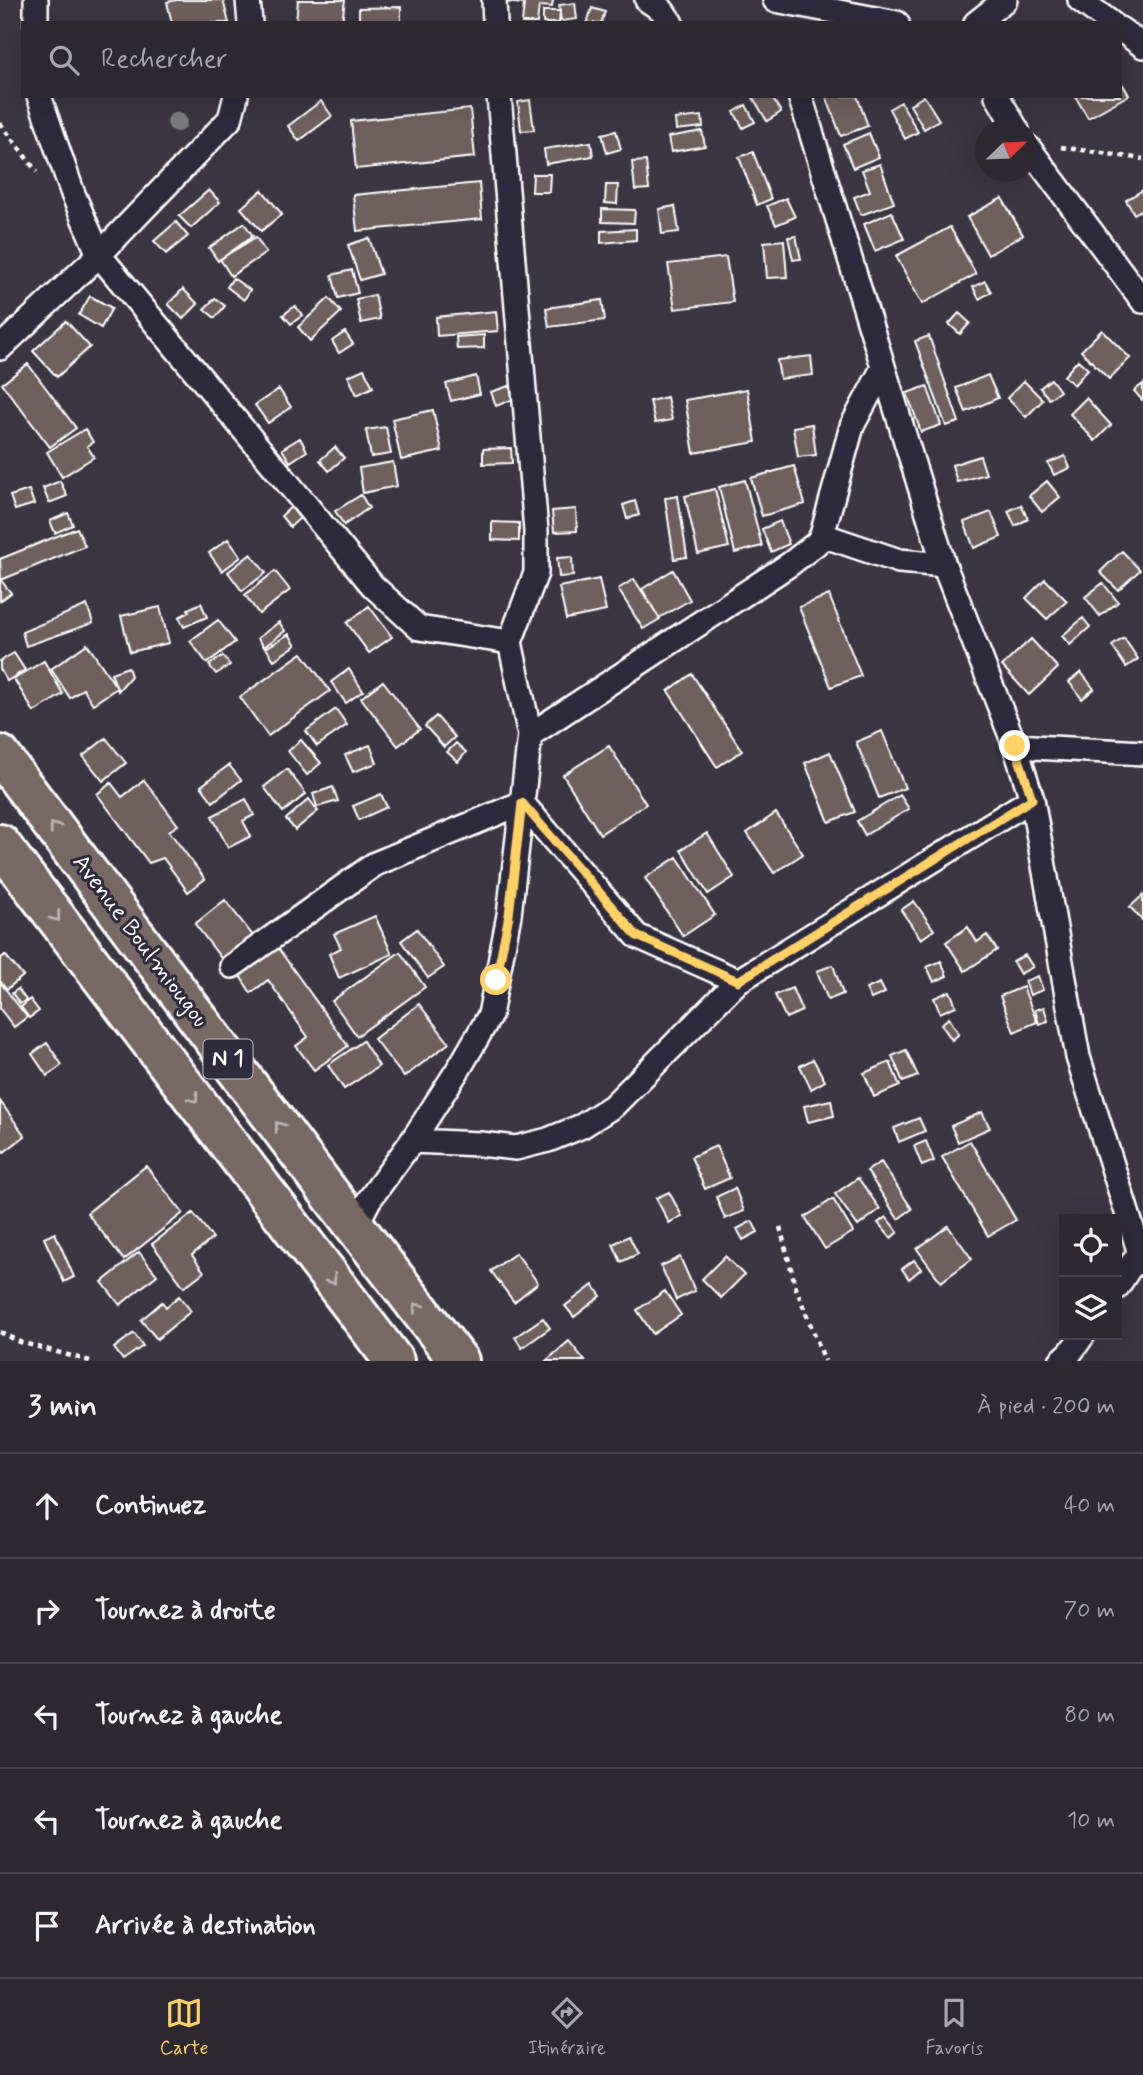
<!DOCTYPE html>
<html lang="fr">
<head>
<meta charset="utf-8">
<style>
	:root { --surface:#2d2832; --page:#35303a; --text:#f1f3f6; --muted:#a7a6ac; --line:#48444d; --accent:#ffd166 }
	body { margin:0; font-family:Mynerve,sans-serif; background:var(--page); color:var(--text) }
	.controls { position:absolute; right:21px; bottom:21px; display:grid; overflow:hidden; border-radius:0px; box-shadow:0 7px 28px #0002 }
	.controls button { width:63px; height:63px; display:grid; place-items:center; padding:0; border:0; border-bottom:2px solid var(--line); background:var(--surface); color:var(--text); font:35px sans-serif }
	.compass { position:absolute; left:975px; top:119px; width:63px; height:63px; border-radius:50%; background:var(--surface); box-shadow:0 7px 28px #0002; rotate:67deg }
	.stop { position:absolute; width:21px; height:21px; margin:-16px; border:5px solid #ffd166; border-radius:50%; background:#fff }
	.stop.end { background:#ffd166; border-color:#fff; box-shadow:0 2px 7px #0008 }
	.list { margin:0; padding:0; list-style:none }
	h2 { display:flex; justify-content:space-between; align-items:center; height:91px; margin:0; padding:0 28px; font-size:30px }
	h2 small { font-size:23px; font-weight:400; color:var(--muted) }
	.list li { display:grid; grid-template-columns:46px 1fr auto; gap:21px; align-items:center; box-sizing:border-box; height:105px; padding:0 28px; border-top:2px solid var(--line) }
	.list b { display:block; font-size:26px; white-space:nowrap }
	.list em { font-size:23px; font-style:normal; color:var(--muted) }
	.icon { flex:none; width:38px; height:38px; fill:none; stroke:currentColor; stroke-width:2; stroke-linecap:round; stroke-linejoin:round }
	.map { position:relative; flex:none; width:1143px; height:1361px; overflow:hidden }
	.search { position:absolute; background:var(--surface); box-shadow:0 7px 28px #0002; left:21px; right:21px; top:21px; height:77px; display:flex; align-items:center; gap:18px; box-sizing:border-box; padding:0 24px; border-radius:0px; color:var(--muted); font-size:26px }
	.sheet { height:616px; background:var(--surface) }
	nav { display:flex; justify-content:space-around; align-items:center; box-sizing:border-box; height:98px; border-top:2px solid var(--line); background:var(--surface); font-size:19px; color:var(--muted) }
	nav a { display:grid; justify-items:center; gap:4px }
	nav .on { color:var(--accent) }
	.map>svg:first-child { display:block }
</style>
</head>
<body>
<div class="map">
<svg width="1143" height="1361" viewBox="0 0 1143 1361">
	<rect width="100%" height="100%" fill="#3c3543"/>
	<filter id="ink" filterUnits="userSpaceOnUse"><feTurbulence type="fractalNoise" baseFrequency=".0143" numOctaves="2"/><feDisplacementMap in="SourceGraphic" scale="14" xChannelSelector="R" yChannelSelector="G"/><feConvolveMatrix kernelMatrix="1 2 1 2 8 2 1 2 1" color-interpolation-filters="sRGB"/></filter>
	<g filter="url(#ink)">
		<path fill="#6f615d" stroke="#fff" stroke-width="2" d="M176 0H223L229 23H172L167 2Z
			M298 0H345L342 23H296Z
			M506 0H553L552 7 539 6 537 23H522L524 4 506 2Z
			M575 3 577 19 561 21 559 5Z
			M401 7V23H359V8Z
			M592 8 605 12 601 23H587Z
			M543 11H560L559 23H543Z
			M1120 80 1129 95 1088 118 1075 96H1120Z
			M752 96H771L781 112 767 121Z
			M826 96H857L868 126 841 136Z
			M924 96 939 120 924 129 910 105Z
			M530 100 534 130 521 131 518 102Z
			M321 101 332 116 299 141 288 126Z
			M901 102 918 132 905 139 889 109Z
			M746 105 755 122 743 128 734 112Z
			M470 109 475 157 356 169 351 121Z
			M702 116 703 127 676 130 675 119Z
			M616 131 621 149 607 153 602 134Z
			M702 131 705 146 671 152 668 137Z
			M869 133 879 157 853 168 843 144Z
			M591 142 593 156 546 164 544 149Z
			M753 152 771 199 757 205 739 157Z
			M646 161 649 189 635 190 632 162Z
			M880 164 894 203 861 215 854 197 870 191 862 170Z
			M533 174H550L549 192H532Z
			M479 183 482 219 357 231 353 195Z
			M606 185H618L617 204 605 203Z
			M209 190 220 202 191 228 179 216Z
			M262 190 282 214 261 231 241 208Z
			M1143 190V209L1134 214 1126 200Z
			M786 198 795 217 776 225 767 206Z
			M1002 198 1023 235 988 255 967 217Z
			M675 206 679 232 662 234 659 209Z
			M602 209 635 210 634 223 602 222Z
			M892 212 904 239 875 251 864 224Z
			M176 222 188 236 166 254 154 241Z
			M244 223 253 236 218 261 209 248Z
			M950 227 976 274 922 304 896 256Z
			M636 229V240L601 243V231Z
			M796 236 801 259 793 260 788 237Z
			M256 237 266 253 231 276 220 259Z
			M369 238 381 274 360 280 348 245Z
			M784 240 787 277 767 278 764 242Z
			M726 257 733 302 675 309 668 264Z
			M352 270 358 293 338 298 332 275Z
			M233 278 250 290 244 300 227 287Z
			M985 281 991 292 979 299 973 287Z
			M183 289 198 304 183 319 168 304Z
			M375 295 380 319 361 323 356 299Z
			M90 296 112 308 101 328 79 315Z
			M215 298 225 306 215 318 204 309Z
			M329 298 341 312 310 341 298 327Z
			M602 300 605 320 549 327 546 308Z
			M295 306 303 315 291 324 283 315Z
			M496 311 498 331 437 336 436 317Z
			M959 313 970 323 960 334 949 324Z
			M66 321 90 347 57 377 33 351Z
			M1102 330 1130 358 1109 379 1081 351Z
			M345 332 353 344 339 353 332 341Z
			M484 335V348L457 349 456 337Z
			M929 336 959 422 946 426 915 341Z
			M811 356 813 375 780 379 777 360Z
			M1078 360 1088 369 1074 385 1064 376Z
			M28 364 76 428 50 447 2 384Z
			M364 369 373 387 357 395 348 376Z
			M988 375 998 398 966 412 956 388Z
			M476 376 480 394 451 401 446 384Z
			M1051 379 1060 391 1049 399 1040 388Z
			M1024 381 1043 400 1026 417 1007 398Z
			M1143 384V399L1142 400 1134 391Z
			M509 386 514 399 496 406 491 392Z
			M927 386 941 425 921 432 907 393Z
			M279 389 291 407 268 423 255 405Z
			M747 389 756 442 694 453 685 400Z
			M667 397 672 420 655 423 650 401Z
			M1086 398 1111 425 1095 441 1070 414Z
			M433 410 442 451 401 460 392 419Z
			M812 424 816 455 798 457 793 427Z
			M386 427 391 454 371 457 366 430Z
			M85 429 93 442 87 446 94 457 62 477 47 452Z
			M300 438 307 451 290 462 282 449Z
			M335 447 344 458 329 471 320 460Z
			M511 448 512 463 483 464V449Z
			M980 456 986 474 957 482 952 465Z
			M1065 456 1070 468 1054 475 1048 463Z
			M393 462 397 486 363 493 359 468Z
			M794 466 805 504 762 516 751 478Z
			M745 480 762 546 735 553 719 487Z
			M60 481 67 496 49 503 43 488Z
			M1047 481 1060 497 1042 512 1029 496Z
			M715 489 729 547 698 554 685 496Z
			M29 490 34 504 15 510 10 496Z
			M361 495 369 508 344 525 335 511Z
			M678 496 687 557 674 559 665 498Z
			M635 501 639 515 627 519 623 505Z
			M1021 505 1028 519 1015 526 1008 511Z
			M291 507 300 518 290 527 281 516Z
			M576 509 577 531 554 532 552 511Z
			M991 512 1001 537 974 548 964 522Z
			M68 513 73 525 55 533 50 521Z
			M780 521 789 544 771 552 762 529Z
			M492 522 519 523V541L492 540Z
			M77 528 85 546 1 580 0 559Z
			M228 539 241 557 222 571 209 553Z
			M1122 551 1140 570 1118 590 1100 572Z
			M251 554 266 573 242 591 228 572Z
			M572 557 573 576 559 577 557 558Z
			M673 570 690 600 659 618 642 589Z
			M275 571 290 590 259 614 245 595Z
			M0 579 11 593 0 601Z
			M599 579 606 611 566 619 559 587Z
			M634 579 660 619 643 629 618 589Z
			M1045 579 1067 601 1047 619 1026 598Z
			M1103 583 1118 602 1100 616 1085 597Z
			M829 595 861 676 831 687 799 607Z
			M201 603 207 617 184 627 179 617 189 612 188 609Z
			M87 605 93 623 26 646 22 632Z
			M369 606 392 637 369 653 347 623Z
			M160 607 169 643 130 652 121 616Z
			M1083 618 1090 627 1070 645 1062 636Z
			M218 620 235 642 207 663 190 641Z
			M279 622 285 631 264 647 258 638Z
			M289 634 296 645 274 660 266 648Z
			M1124 638 1138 659 1126 667 1112 646Z
			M1031 639 1058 668 1029 695 1002 666Z
			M87 644 117 688 93 704 83 689 70 698 51 669Z
			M14 653 25 670 7 681 0 669V661Z
			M302 653 330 691 268 736 240 697Z
			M223 656 230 665 216 674 209 665Z
			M44 661 63 694 34 712 14 679Z
			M128 667 131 676 118 691 111 673Z
			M349 669 363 691 346 703 331 682Z
			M1081 672 1094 689 1082 699 1069 682Z
			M692 674 742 751 717 767 668 691Z
			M383 681 420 729 398 746 361 698Z
			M336 709 347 725 317 746 306 731Z
			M436 716 455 737 444 747 425 726Z
			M882 731 905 788 879 798 856 742Z
			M106 738 126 763 103 781 83 756Z
			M301 740 321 763 307 775 288 751Z
			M456 743 466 752 458 762 447 752Z
			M370 745 377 763 353 772 345 755Z
			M609 746 646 804 600 834 563 775Z
			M830 752 855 812 829 822 805 763Z
			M229 765 241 780 213 802 201 786Z
			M287 769 306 794 283 812 264 787Z
			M144 780 178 825 169 831 205 879 188 892 163 858 149 863 97 794 111 783 122 797Z
			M333 787 338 801 317 807 313 794Z
			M381 794 387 807 359 820 353 806Z
			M900 795 909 809 865 835 857 821Z
			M246 799 254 815 243 821 251 836 228 848 212 816Z
			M309 799 318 811 295 830 286 819Z
			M776 813 803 854 774 873 747 833Z
			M707 833 734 877 708 894 681 850Z
			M677 857 715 915 683 936 645 878Z
			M1143 895V921L1130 907Z
			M225 900 254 937 224 962 195 924Z
			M914 901 934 930 921 939 901 910Z
			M375 916 392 954 339 978 329 954 341 948 334 934Z
			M968 927 977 942 987 935 997 950 965 971 946 942Z
			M417 929 444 967 428 978 401 941Z
			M278 948 348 1046 314 1070 296 1046 308 1037 268 980 251 993 240 976Z
			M400 952 425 987 357 1036 332 1001Z
			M5 955 23 976 7 989 0 981V959Z
			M1025 955 1033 967 1020 974 1013 962Z
			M941 961 947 976 934 982 927 967Z
			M833 965 843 994 828 1000 817 971Z
			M1038 976 1043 990 1030 995 1025 981Z
			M0 982 27 1017 14 1027 0 1009Z
			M880 983 885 993 871 999 866 989Z
			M1023 987 1037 1022 1014 1032 1000 996Z
			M792 988 802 1011 786 1018 775 995Z
			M18 989 26 1000 20 1004 12 993Z
			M950 991 956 1006 940 1013 934 998Z
			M30 999 39 1011 29 1018 21 1007Z
			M419 1004 449 1043 404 1077 374 1039Z
			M1044 1007 1048 1021 1039 1024 1035 1010Z
			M949 1018 959 1034 952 1040 941 1024Z
			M363 1041 379 1066 344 1089 328 1065Z
			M47 1043 62 1065 47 1076 32 1054Z
			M906 1050 918 1076 903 1082 892 1056Z
			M813 1059 825 1081 811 1089 800 1066Z
			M890 1062 900 1086 874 1097 864 1073Z
			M831 1100 834 1116 808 1122 804 1106Z
			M0 1101 25 1136 4 1152 0 1147Z
			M982 1112 990 1128 958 1142 951 1126Z
			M919 1118 925 1131 899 1142 894 1128Z
			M926 1141 934 1161 922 1166 914 1146Z
			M970 1141 1016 1220 988 1236 942 1157Z
			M716 1146 730 1178 705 1189 691 1157Z
			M881 1162 912 1209 898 1219 867 1171Z
			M146 1166 183 1213 124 1260 87 1213Z
			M858 1178 880 1209 858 1226 835 1194Z
			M735 1188 744 1211 725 1219 716 1197Z
			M669 1192 682 1216 669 1223 656 1198Z
			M833 1199 853 1232 825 1249 805 1217Z
			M193 1213 213 1238 192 1255 204 1272 184 1287 152 1244Z
			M886 1217 898 1232 891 1238 878 1223Z
			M752 1221 758 1232 743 1240 737 1229Z
			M948 1226 972 1259 941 1282 917 1249Z
			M55 1233 74 1277 64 1282 44 1238Z
			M629 1236 638 1254 621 1262 613 1244Z
			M139 1252 157 1275 120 1305 102 1282Z
			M516 1253 538 1283 514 1302 491 1271Z
			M725 1256 744 1275 721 1298 702 1279Z
			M680 1257 695 1291 676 1300 661 1266Z
			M914 1260 921 1269 909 1279 902 1269Z
			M593 1285 601 1296 574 1317 565 1306Z
			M665 1291 681 1315 653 1334 637 1310Z
			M179 1296 191 1311 157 1339 141 1320 162 1302 166 1307Z
			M543 1318 550 1328 522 1348 515 1337Z
			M134 1333 143 1346 123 1360 114 1348Z
			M569 1341 585 1361H546Z"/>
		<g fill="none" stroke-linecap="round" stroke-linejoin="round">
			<g stroke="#fff" stroke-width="28">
				<path id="street" d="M36 0V23
					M248 0 250 23
					M494 0 495 23
					M647 0 662 10 671 23
					M775 0 897 23
					M1080 0 1111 23
					M976 23 1005 0
					M1120 29 1143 46
					M39 96 73 194 99 255 373 586 419 628 510 642
					M800 96 944 565 1015 746 1032 799 1078 1057 1143 1263
					M997 96 1017 130
					M1028 147 1143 301
					M0 348 99 255 230 119 236 96
					M822 535 899 561 944 565
					M530 735 790 564 817 543 822 535 852 426 883 368
					M1015 746 1143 753
					M232 966 375 864 522 803 637 936 738 981
					M412 1141 480 1144 516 1148 548 1140 582 1126 613 1106 738 981 1032 799
					M355 1227 369 1200 412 1141 461 1065 490 1015 509 915 530 735 510 642 536 573V531L499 96
					M1117 1287 1143 1247
					M1061 1361 1070 1353 1083 1335"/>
			</g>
			<g stroke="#fff" stroke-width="44">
				<path id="highway" d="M0 755 327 1190 459 1361
					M0 844 394 1361"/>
			</g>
			<path stroke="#fff" stroke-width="4.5" stroke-dasharray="5 5" stroke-linecap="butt" d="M0 123 37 172
				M1061 147 1143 159
				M780 1227 796 1288 825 1361
				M0 1332 20 1342 90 1361"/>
			<use href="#street" stroke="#2f2a3d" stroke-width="23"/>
			<use href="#highway" stroke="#776864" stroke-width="38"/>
		</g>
		<circle fill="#7a7c80" cx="177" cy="122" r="10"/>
		<defs><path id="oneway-chevron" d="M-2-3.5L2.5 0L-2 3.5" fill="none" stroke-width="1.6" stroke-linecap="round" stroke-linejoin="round" transform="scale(1.75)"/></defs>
		<g stroke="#bbb4b2">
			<use href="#oneway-chevron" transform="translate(54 827) rotate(-127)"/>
			<use href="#oneway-chevron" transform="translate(56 917) rotate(53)"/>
			<use href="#oneway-chevron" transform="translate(194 1098) rotate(53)"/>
			<use href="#oneway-chevron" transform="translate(279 1126) rotate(-127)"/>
			<use href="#oneway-chevron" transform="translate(332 1280) rotate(53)"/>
			<use href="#oneway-chevron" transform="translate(417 1307) rotate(-128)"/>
		</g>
	</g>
	<g fill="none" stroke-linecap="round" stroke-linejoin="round" filter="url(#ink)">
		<path stroke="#ffd166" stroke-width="9" d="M496 980 509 915 522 803 637 936 738 981 1032 799 1015 746"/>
	</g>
	<g text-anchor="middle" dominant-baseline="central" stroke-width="6" stroke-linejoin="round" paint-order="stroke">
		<rect fill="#2f2a3d" stroke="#c1bfc5" stroke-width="2" x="203.5" y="1039.5" width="49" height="39" rx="5"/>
		<g font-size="23" font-weight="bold" fill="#fff">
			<text x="228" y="1059">N 1</text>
		</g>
		<g font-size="24" fill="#fff" stroke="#2f2a3d">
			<text transform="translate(140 941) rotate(53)">Avenue Boulmiougou</text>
		</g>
	</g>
</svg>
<div class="controls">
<button><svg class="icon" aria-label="locate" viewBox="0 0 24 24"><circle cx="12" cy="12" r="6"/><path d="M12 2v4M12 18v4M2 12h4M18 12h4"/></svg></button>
<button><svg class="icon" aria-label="layers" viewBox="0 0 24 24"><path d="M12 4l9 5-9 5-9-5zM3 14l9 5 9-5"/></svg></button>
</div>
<svg class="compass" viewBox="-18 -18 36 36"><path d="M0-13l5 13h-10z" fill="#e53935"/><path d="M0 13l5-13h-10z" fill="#a7a6ac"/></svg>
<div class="stop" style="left:496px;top:980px"></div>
<div class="stop end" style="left:1015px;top:746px"></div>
<div class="search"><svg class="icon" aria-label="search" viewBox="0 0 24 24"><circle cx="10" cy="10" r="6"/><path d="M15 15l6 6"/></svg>Rechercher</div>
</div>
<section class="sheet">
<h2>3 min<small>À pied · 200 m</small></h2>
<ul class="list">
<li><svg class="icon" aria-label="ahead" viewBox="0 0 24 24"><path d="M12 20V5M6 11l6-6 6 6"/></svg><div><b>Continuez</b></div><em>40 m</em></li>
<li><svg class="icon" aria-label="right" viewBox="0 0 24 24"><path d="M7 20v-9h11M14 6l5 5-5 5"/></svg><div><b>Tournez à droite</b></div><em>70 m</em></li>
<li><svg class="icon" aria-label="left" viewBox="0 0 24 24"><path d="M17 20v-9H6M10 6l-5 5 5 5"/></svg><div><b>Tournez à gauche</b></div><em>80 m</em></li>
<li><svg class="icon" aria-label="left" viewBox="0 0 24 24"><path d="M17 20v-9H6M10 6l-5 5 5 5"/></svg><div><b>Tournez à gauche</b></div><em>10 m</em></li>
<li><svg class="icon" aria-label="arrive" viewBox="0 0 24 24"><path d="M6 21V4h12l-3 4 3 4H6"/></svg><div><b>Arrivée à destination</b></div></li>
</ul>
</section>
<nav>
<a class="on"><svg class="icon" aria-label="map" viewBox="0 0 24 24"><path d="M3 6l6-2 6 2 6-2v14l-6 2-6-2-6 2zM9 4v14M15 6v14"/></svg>Carte</a>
<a><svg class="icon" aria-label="directions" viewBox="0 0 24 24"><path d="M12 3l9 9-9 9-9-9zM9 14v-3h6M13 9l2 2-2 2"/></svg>Itinéraire</a>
<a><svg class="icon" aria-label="saved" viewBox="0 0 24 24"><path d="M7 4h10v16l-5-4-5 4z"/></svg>Favoris</a>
</nav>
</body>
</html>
